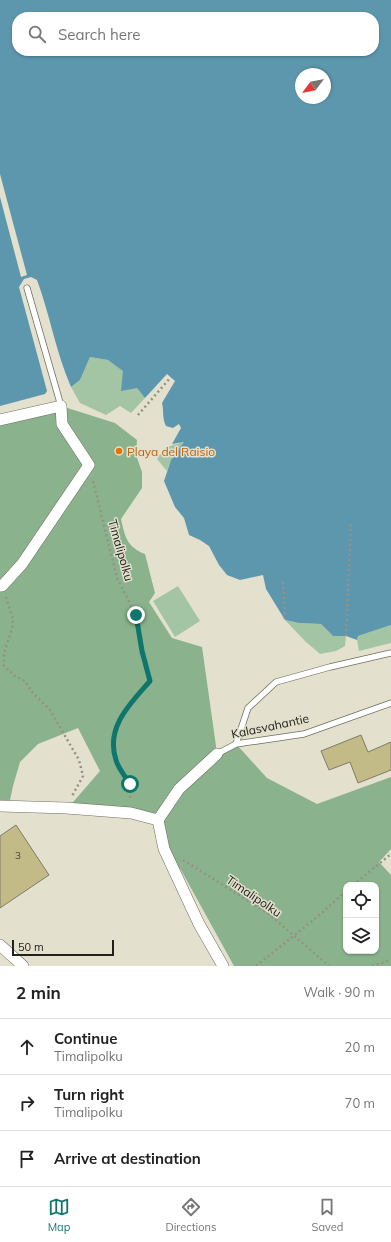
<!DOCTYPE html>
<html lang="en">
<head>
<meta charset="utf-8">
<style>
	:root { --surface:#fff; --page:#f6f6f6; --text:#222; --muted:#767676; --line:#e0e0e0; --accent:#0f766e }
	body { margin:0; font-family:Mulish,sans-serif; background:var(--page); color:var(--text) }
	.controls { position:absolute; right:12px; bottom:12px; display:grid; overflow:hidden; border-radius:8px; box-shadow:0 1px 3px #0004 }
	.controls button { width:36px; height:36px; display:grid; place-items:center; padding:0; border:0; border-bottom:1px solid var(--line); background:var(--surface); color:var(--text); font:20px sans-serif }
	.compass { position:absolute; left:295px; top:68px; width:36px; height:36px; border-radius:50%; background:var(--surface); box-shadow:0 1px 3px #0004; rotate:238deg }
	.scale { position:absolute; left:12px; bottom:10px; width:102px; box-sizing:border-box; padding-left:4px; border:2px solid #21201a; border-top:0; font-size:11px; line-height:14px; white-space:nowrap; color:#21201a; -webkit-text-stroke:3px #e3e0ce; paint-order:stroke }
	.stop { position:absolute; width:12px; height:12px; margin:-9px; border:3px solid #0f766e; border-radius:50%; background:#fff }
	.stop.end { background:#0f766e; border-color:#fff; box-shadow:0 1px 4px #0008 }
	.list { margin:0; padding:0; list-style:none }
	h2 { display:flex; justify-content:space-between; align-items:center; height:52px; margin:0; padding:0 16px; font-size:17px }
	h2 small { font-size:13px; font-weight:400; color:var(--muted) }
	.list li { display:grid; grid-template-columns:26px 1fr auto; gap:12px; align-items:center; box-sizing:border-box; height:56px; padding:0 16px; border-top:1px solid var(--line) }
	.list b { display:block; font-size:15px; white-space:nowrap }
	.list p { margin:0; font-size:13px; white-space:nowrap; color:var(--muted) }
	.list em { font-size:13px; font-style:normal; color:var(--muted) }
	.icon { flex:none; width:22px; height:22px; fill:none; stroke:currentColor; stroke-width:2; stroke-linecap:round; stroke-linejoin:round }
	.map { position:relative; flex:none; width:391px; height:966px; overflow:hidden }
	.search { position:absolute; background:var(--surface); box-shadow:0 1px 3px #0004; left:12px; right:12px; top:12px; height:44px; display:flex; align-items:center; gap:10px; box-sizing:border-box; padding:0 14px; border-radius:16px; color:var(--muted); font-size:15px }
	.sheet { height:220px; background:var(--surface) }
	nav { display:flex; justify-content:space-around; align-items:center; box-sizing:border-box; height:56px; border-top:1px solid var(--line); background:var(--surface); font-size:11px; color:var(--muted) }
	nav a { display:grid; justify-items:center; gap:2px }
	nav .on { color:var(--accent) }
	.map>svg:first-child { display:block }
</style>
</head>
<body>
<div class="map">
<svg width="391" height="966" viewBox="0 0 391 966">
	<rect width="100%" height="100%" fill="#e3e0ce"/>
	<path fill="#a3c5a4" d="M90 357 108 360 124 371 145 398 131 413 120 406 106 415 80 403 71 387 80 380Z
		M185 442 171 460 167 471 157 459C165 447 170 445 185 442Z
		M178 586 200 621 175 637 153 601Z
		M285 620 299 623 321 624 333 636H346L345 646 336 651 320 654 305 641Z
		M391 625V643L359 651 357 640 358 636Z"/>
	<path fill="#8ab28c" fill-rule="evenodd" d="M61 406 115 423 137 440 136 455 142 472V488L121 519C125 537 127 547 145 554L155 593 149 602 172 638 202 647 217 753 236 744 267 778 317 804 391 777V849L379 862 391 875V966H234L181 870 164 849 158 820 68 808 100 771 78 728 38 744 20 762 13 786 9 805 0 806V420ZM346 885H376V951H346Z"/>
	<path fill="#5d97ad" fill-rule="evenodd" d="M0 0H391V625L358 636 357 640 346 636H333L321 624 299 623 285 620 266 589 263 575 240 580 227 575 219 565 209 546 200 540 189 535 184 518 175 507 164 481 171 460 184 442 172 444 181 428 179 424 173 428 166 426C162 418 164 411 162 403L175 381 167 374 145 398 137 388 121 391 123 371 108 360 90 357 80 380 71 387C56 353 50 315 37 280L31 277 24 279 19 287 47 391 45 394 0 406ZM17 17H374V51H17ZM301 74H325V98H301Z"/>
	<path fill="#e3e0ce" d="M0 174 27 275 21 277 0 197Z"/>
	<path fill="#c3bb87" stroke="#7e7b6b" d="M361 735 368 752 391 742V770L358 783 350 762 329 770 321 751Z
		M16 825 49 875 0 908V836Z"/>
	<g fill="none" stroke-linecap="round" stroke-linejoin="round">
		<g stroke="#706d5e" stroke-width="7">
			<path id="lane" d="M27 288 61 406
				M236 744 248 708 276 682 330 667 391 653
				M217 754 236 744 304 734 391 703"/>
		</g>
		<g stroke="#706d5e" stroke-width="12">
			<path id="street" d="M0 420 61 406 62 424 89 465 22 564 2 586H0
				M217 754 179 789 158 820 164 849 199 924 223 966
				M0 806 66 808 131 813 158 820
				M0 945 23 966"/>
		</g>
		<path stroke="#949285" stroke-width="2.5" stroke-dasharray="2 3" stroke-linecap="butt" d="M138 415 171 377
			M93 481 117 578 136 615 142 651 150 681 122 715 112 740 116 760 130 784V801
			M283 582 285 620
			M6 597 13 619 12 629 4 653V666L15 676 25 681 32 692 50 710 79 760 83 776 72 796
			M346 636 351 523
			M183 860 269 914 329 966
			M353 885 391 854
			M256 966 316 918 346 891
			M372 966 391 960"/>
		<use href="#lane" stroke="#fff" stroke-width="5.5"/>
		<use href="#street" stroke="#fff" stroke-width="11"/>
	</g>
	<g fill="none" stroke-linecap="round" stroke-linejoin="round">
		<path stroke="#0f766e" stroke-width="5" d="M130 784C125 776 118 768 116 760 105 727 131 703 150 681L142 651 136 615"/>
	</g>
	<circle fill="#e8710a" stroke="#e3e0ce" stroke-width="1.5" cx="119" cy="451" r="4"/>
	<g text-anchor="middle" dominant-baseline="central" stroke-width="3" stroke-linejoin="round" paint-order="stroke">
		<g font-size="10" fill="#4a4735">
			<text x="18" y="855">3</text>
		</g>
		<g font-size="12" fill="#c56008" stroke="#e3e0ce" text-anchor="start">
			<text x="127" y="451">Playa del Raisio</text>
		</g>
		<g font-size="12" fill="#21201a" stroke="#e3e0ce">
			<text transform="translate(121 550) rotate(74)">Timalipolku</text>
			<text transform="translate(270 726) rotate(-12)">Kalasvahantie</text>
			<text transform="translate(254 896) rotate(34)">Timalipolku</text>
		</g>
	</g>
</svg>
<div class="controls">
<button><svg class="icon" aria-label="locate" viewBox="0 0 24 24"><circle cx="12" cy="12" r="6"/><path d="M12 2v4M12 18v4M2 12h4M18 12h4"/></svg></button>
<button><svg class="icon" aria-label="layers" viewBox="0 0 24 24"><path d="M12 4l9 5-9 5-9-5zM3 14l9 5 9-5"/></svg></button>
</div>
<svg class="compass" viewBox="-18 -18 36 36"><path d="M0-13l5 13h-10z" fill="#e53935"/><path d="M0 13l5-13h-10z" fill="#767676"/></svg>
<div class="scale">50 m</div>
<div class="stop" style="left:130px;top:784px"></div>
<div class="stop end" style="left:136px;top:615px"></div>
<div class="search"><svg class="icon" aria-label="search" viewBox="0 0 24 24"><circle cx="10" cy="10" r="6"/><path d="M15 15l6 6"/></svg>Search here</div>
</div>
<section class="sheet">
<h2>2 min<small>Walk · 90 m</small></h2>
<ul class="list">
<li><svg class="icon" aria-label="ahead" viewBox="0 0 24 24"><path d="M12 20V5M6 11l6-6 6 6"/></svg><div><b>Continue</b><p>Timalipolku</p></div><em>20 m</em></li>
<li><svg class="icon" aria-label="right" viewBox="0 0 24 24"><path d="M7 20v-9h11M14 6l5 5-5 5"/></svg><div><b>Turn right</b><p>Timalipolku</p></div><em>70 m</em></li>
<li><svg class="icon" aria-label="arrive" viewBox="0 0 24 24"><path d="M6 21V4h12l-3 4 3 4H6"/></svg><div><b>Arrive at destination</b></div></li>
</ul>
</section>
<nav>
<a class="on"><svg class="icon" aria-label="map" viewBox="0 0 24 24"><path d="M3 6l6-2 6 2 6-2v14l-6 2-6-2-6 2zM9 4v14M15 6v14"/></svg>Map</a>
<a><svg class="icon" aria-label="directions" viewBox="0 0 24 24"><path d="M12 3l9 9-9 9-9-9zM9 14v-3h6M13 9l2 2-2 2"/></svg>Directions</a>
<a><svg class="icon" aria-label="saved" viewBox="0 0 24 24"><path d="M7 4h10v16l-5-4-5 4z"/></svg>Saved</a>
</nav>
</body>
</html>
